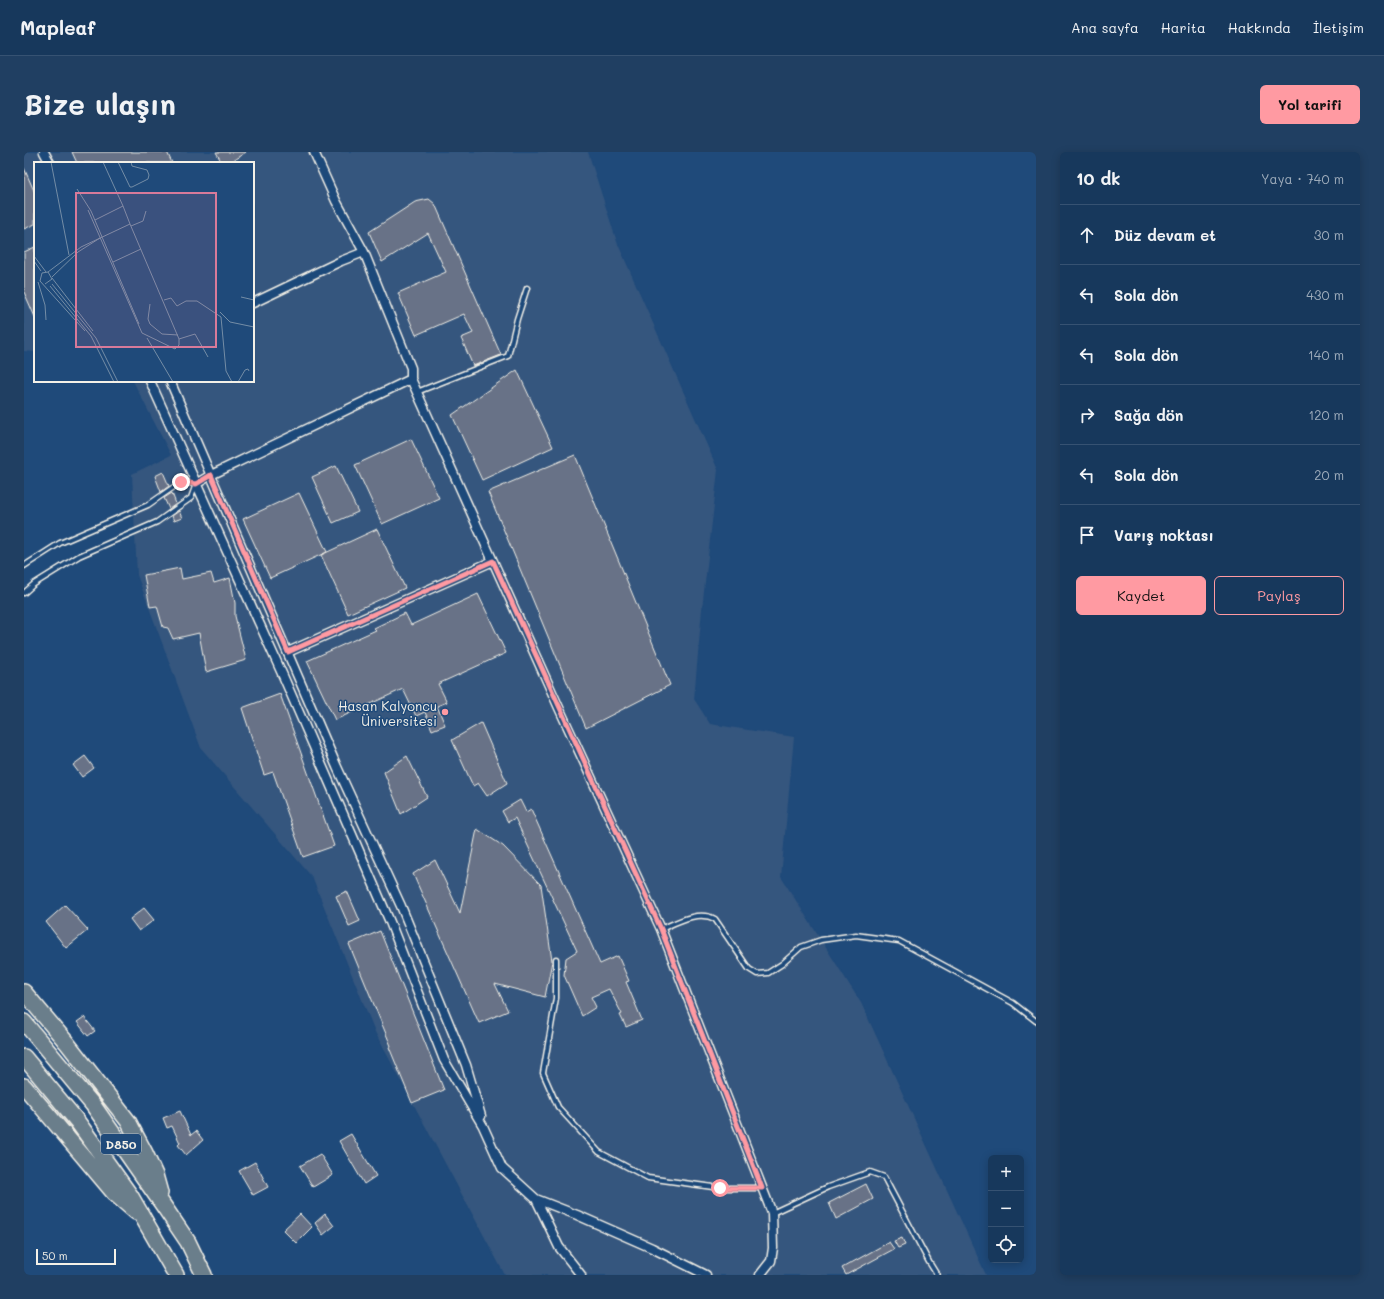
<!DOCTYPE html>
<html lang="tr">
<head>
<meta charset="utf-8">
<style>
	:root { --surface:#17385c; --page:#203f62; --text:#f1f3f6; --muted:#9eacbb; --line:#365272; --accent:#ff9aa2 }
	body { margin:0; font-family:Mali,sans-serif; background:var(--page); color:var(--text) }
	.controls { position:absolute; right:12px; bottom:12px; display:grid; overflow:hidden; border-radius:6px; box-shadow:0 2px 10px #0003 }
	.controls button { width:36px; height:36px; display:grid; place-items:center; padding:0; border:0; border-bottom:1px solid var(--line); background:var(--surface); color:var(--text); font:20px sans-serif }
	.scale { position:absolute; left:12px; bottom:10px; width:80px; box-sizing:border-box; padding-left:4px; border:2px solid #f4f1e8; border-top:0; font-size:11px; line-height:14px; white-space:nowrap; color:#f4f1e8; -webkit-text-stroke:3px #1f4a7a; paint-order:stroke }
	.stop { position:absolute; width:12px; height:12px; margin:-9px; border:3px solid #ff9aa2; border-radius:50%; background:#fff }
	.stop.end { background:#ff9aa2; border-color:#fff; box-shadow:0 1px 4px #0008 }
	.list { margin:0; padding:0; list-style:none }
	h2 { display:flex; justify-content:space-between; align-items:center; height:52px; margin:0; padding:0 16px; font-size:17px }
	h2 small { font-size:13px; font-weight:400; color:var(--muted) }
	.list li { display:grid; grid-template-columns:26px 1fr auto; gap:12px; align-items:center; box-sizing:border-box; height:60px; padding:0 16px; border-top:1px solid var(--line) }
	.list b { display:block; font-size:15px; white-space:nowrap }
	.list em { font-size:13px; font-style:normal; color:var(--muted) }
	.actions { display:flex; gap:8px; padding:12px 16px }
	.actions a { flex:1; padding:9px 0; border:1px solid var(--accent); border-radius:6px; text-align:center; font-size:14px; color:var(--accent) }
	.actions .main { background:var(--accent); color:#111 }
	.icon { flex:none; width:22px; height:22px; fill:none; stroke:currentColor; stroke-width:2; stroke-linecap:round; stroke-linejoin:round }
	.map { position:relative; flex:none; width:1012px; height:1123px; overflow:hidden; border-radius:6px }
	header { display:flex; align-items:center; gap:24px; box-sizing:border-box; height:56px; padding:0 20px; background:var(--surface); border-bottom:1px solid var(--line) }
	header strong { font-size:19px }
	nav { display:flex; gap:22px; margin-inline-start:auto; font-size:14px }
	.intro { display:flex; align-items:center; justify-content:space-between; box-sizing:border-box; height:96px; padding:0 24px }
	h1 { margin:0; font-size:28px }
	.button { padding:10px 18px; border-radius:6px; background:var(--accent); color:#111; font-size:14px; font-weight:700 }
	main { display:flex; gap:24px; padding:0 24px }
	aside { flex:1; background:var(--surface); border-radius:6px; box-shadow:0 2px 10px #0003 }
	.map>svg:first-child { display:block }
</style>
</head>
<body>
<header>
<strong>Mapleaf</strong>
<nav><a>Ana sayfa</a><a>Harita</a><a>Hakkında</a><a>İletişim</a></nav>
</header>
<div class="intro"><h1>Bize ulaşın</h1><a class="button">Yol tarifi</a></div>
<main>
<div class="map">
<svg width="1012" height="1123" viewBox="0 0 1012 1123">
	<rect width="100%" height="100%" fill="#1f4a7a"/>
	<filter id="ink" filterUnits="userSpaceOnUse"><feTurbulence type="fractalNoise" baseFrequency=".025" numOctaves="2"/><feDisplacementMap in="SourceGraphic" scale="8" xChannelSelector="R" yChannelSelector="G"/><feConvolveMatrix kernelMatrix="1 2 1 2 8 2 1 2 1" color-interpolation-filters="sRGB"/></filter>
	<g filter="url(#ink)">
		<path fill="#35567e" d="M0 0H564L593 90 694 318 678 457 670 547 686 572 770 585 757 725 837 851 962 1123H481L352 882 288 725 177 596 113 423 108 322 147 303 109 229H229V11H11V200L0 199Z"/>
		<path fill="#677287" stroke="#f4f1e8" d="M48 0H143L148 11H53Z
			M192 0H222L205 11H198Z
			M0 16 11 41V72L0 77Z
			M405 47 411 52 477 203 449 214 437 186 449 181 440 162 392 183 374 141 422 120 404 81 358 110 345 80 391 50Z
			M11 95V165L0 140V100Z
			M493 218 529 295 458 328 428 263Z
			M387 287 415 346 358 372 331 313Z
			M551 303 646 533 562 576 464 340Z
			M312 314 334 360 309 371 288 325Z
			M139 320 145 334 137 340 131 324Z
			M148 341 152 352 145 357 140 346Z
			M275 341 303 400 246 426 219 367Z
			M155 359 158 366 150 369 148 364Z
			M353 377 381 436 324 462 297 403Z
			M156 416 158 427 187 421 190 431 206 426 211 451V464L222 508 182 520 175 481 149 487 144 476 139 475 133 454 126 455 120 423Z
			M454 442 482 501 414 532 423 550 413 554 421 573 408 578 401 560 392 564 379 537 311 568 283 509 352 478 350 476 381 461 387 473Z
			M256 542 310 694 279 705 249 620 240 623 218 556Z
			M457 571 483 631 463 644 454 631 449 634 428 588Z
			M61 604 70 616 58 625 49 613Z
			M383 604 403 645 377 662 360 620Z
			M496 648 502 660 507 657 576 812 594 804 605 829 602 830 618 868 602 875 596 863 598 862 585 837 567 845 572 855 558 864 540 823 542 806 553 799 491 666 484 670 478 659Z
			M453 677 479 694 517 733 528 809 521 845 471 832 484 859 455 871 389 722 411 708 436 761Z
			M323 739 336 769 325 774 312 744Z
			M41 753 64 778 42 796 22 770Z
			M120 756 130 768 115 779 106 767Z
			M356 779 420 938 388 951 365 895 367 894 325 792Z
			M60 865 71 879 64 884 53 870Z
			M156 959 167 983 172 979 179 988 162 1003 154 993 156 991 148 974 143 976 139 966Z
			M327 982 352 1024 340 1032 315 989Z
			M296 1002 309 1023 289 1035 276 1014Z
			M231 1010 244 1035 229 1043 215 1019Z
			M842 1032 849 1047 812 1067 805 1051Z
			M276 1062 288 1075 272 1091 259 1078Z
			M301 1062 310 1074 299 1083 291 1071Z
			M878 1086 881 1093 874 1096 870 1089Z
			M865 1090 870 1097 822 1123 818 1116Z"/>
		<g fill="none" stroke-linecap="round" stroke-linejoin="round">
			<g stroke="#f4f1e8" stroke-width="7">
				<path id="lane" d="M393 240 484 204 493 167 503 136
					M0 414 36 391 124 353 157 330 172 332 167 346 133 370 55 404 10 432 0 441
					M637 777C653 770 674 758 691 767L725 817 733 822 744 821 758 812 777 795 797 788 832 783 875 789 989 851 1012 869
					M532 807V846L519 921 534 955 575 1000 624 1026 696 1036H738
					M748 1061 804 1035 846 1020 860 1025 905 1110 913 1123"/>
			</g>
			<g stroke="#f4f1e8" stroke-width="11">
				<path id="street" d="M20 0 26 11
					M290 0 312 49 340 100
					M387 227 536 558 637 777 748 1061 749 1096 747 1109 736 1123
					M126 229 260 526 366 770 420 908 459 974 478 1016 512 1047 553 1063 628 1096 682 1123
					M146 229 313 615 377 754 442 913 457 964
					M172 332 187 323 387 227V216L340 100 317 109 229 151
					M264 500 469 409
					M512 1047 535 1095 557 1123"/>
			</g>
			<g stroke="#f4f1e8" stroke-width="18">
				<path id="highway" d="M0 840 43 891 104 969 121 1001 131 1023 136 1041
					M0 870 69 953 139 1053 164 1090 180 1123
					M0 905 53 969 106 1043 152 1123
					M0 934 90 1041 112 1060"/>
			</g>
			<use href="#lane" stroke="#1f4a7a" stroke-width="4"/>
			<use href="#street" stroke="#1f4a7a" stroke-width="8"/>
			<use href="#highway" stroke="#6b7e8b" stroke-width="15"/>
		</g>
	</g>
	<g fill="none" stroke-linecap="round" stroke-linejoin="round" filter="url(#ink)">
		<path stroke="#ff9aa2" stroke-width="5" d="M157 330 172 332 187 323 264 500 469 409 637 777 738 1036H696"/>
	</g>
	<circle fill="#ff9aa2" stroke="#1f4a7a" stroke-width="1.5" cx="421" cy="560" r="4"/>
	<g text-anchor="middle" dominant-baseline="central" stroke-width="3" stroke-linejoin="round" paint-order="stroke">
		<rect fill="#1f4a7a" stroke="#b4bfc7" stroke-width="1" x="77" y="982" width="40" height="20" rx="3"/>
		<g font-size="12" font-weight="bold" fill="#f4f1e8">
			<text x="97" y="992">D850</text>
		</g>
		<g font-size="13" fill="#f4f1e8" stroke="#1f4a7a" text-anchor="end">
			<text x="413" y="553">Hasan Kalyoncu<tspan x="413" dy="15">Üniversitesi</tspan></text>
		</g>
	</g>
	<g transform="translate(10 10)">
		<rect width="220" height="220" fill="#1f4a7a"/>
		<path fill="none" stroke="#748da6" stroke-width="1" d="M17 0 35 93M69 0 89 44M84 0 96 25H98L114 17 115 13 113 8 98 4 97 0M43 27 57 49 105 162M54 48 108 171 141 187 145 183V177L96 62M97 64 109 59 112 49M0 94 12 110M0 99 7 109M79 100 107 87M14 110 47 85 96 62 89 44 61 58M18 115 44 90 66 76M18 116 59 169M4 120 11 143 12 158M11 122 18 117 14 110 8 111 6 119 51 169M18 122 62 176 84 220M16 124 57 174 80 220M207 135 220 138M130 138 137 136 143 144 152 139H163L187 155 192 209 198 220M116 142 114 157 116 162 128 172 144 173M186 150 196 160 220 165M113 176 139 220M145 177 161 172 174 195M204 220 211 208 214 207 215 209"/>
		<path fill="#d87a9a" fill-opacity="0.15" stroke="#d87a9a" stroke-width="2" d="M42 31H182V185H42Z"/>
		<rect width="220" height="220" fill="none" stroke="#f4f1e8" stroke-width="2"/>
	</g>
</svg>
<div class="controls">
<button>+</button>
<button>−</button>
<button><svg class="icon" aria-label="locate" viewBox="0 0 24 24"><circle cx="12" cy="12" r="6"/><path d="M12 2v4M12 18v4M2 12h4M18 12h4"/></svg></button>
</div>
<div class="scale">50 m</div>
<div class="stop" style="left:696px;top:1036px"></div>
<div class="stop end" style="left:157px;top:330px"></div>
</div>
<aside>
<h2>10 dk<small>Yaya · 740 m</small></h2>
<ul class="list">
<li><svg class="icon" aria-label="ahead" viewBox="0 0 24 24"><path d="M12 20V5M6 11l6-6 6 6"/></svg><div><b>Düz devam et</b></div><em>30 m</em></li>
<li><svg class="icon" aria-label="left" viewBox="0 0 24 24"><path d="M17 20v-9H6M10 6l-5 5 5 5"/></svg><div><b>Sola dön</b></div><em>430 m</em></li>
<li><svg class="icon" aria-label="left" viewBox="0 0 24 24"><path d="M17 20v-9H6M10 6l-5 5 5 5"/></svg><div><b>Sola dön</b></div><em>140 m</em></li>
<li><svg class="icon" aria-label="right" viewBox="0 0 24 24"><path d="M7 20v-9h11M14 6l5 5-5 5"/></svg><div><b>Sağa dön</b></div><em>120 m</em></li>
<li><svg class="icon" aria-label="left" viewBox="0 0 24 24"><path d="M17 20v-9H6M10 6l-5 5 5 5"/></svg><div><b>Sola dön</b></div><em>20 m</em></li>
<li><svg class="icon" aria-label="arrive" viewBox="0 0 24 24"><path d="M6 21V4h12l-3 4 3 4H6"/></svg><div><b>Varış noktası</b></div></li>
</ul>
<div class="actions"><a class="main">Kaydet</a><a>Paylaş</a></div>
</aside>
</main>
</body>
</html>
